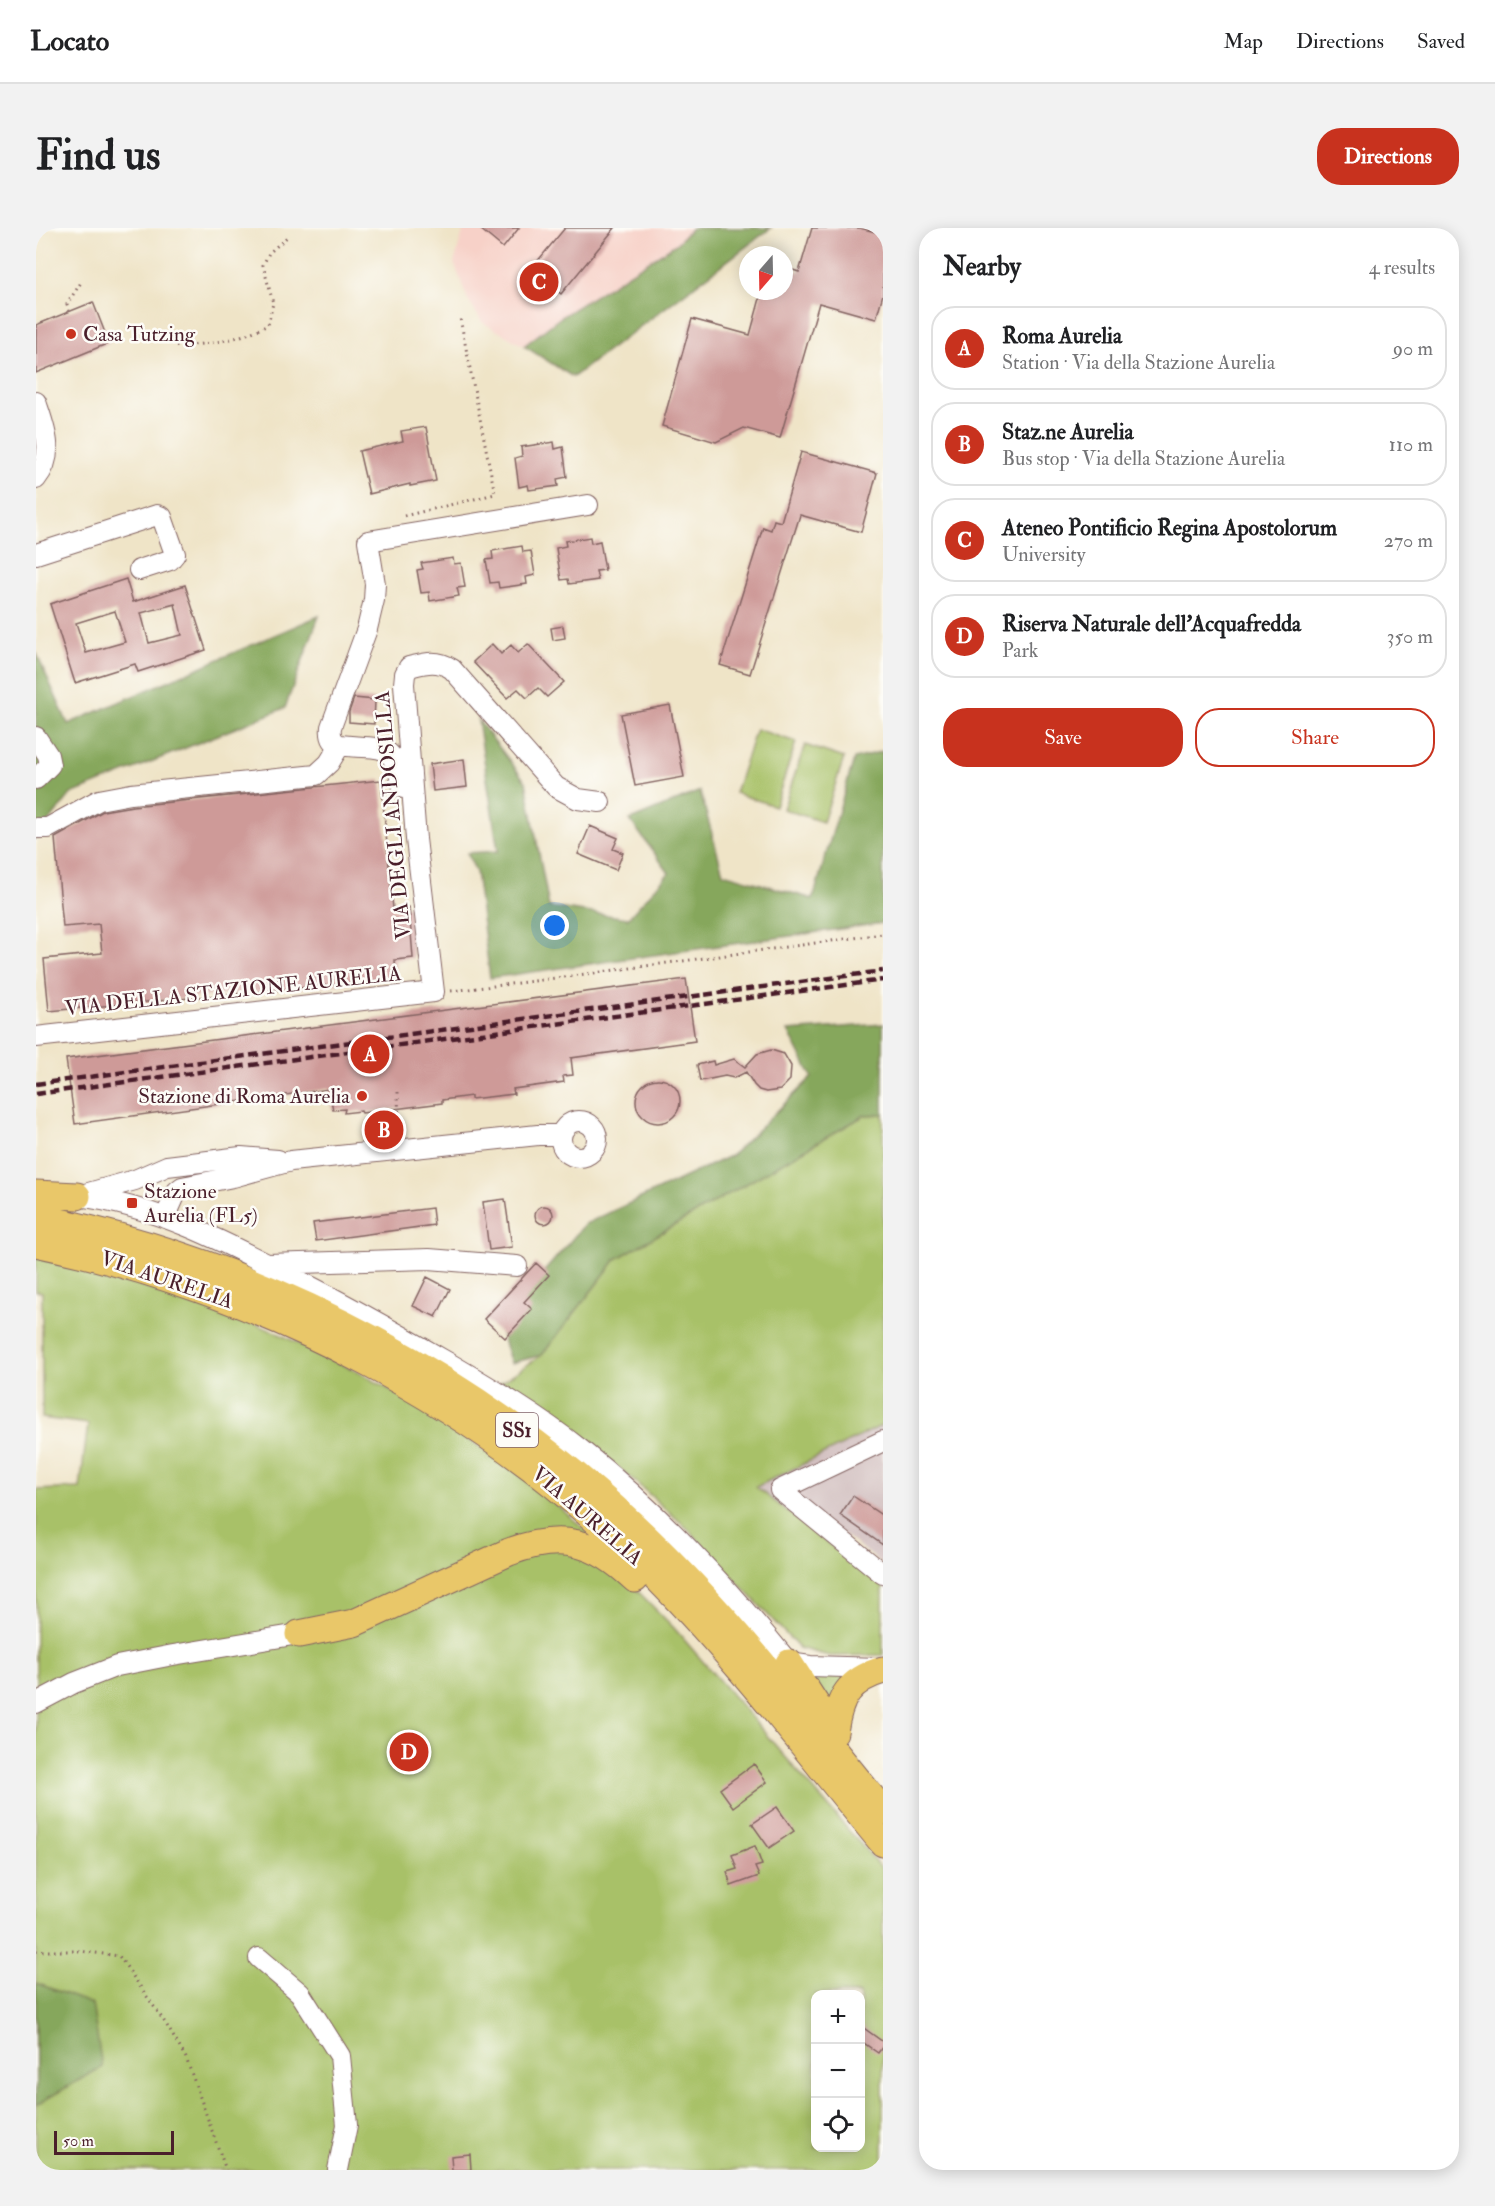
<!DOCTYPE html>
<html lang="en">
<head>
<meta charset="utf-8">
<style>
	:root { --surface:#fff; --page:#f2f2f2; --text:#202124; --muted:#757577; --line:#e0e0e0; --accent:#c8321e }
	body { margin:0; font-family:"IM FELL Double Pica",serif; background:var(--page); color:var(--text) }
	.controls { position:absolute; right:18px; bottom:18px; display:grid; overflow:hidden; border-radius:12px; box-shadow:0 3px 15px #0003 }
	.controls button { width:54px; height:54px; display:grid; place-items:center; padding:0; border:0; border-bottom:2px solid var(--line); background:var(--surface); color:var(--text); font:30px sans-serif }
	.compass { position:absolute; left:703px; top:18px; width:54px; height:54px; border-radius:50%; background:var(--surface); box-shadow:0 3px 15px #0003; rotate:200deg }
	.scale { position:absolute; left:18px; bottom:15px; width:120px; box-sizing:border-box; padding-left:6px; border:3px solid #4a1f2b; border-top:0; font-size:16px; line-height:21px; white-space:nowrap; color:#4a1f2b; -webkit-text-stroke:4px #fdfcf7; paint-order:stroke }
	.you { position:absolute; left:519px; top:698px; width:21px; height:21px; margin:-15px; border:4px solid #fff; border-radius:50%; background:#1a73e8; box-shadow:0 0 0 9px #1a73e833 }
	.badge { display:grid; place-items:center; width:39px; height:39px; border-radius:50%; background:var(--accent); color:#fff; font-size:20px; font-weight:700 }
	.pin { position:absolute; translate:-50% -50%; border:3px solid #fff; box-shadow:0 2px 6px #0006 }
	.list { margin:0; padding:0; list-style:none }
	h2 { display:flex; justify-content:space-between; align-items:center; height:78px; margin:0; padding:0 24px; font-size:26px }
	h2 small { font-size:20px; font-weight:400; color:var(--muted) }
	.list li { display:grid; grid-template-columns:39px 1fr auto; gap:18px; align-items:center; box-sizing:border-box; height:84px; margin:0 12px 12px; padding:0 12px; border:2px solid var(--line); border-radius:24px }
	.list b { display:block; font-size:22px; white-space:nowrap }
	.list p { margin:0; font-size:20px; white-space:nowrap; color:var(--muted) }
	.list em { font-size:20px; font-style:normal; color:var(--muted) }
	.actions { display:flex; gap:12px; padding:18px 24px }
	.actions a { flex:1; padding:14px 0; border:2px solid var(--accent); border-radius:24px; text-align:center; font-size:21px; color:var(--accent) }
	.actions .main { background:var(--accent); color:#fff }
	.icon { flex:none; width:33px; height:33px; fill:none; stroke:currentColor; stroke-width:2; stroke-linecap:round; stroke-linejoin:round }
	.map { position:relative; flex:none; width:847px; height:1942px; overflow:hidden; border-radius:24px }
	header { display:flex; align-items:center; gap:36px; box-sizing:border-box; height:84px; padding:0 30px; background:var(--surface); border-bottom:2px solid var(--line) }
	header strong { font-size:28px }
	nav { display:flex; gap:33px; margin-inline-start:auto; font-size:21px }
	.intro { display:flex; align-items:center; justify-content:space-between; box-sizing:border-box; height:144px; padding:0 36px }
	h1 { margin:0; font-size:42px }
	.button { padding:15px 27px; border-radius:24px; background:var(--accent); color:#fff; font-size:21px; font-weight:700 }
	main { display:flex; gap:36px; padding:0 36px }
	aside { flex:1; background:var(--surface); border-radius:24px; box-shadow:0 3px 15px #0003 }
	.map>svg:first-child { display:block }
</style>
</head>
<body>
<header>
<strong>Locato</strong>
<nav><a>Map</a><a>Directions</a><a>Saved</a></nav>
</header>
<div class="intro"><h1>Find us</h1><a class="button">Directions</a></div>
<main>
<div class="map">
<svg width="847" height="1942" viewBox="0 0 847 1942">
	<rect width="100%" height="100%" fill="#fdfcf7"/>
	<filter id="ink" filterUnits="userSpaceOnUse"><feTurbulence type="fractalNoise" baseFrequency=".0167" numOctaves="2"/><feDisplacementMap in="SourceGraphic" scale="12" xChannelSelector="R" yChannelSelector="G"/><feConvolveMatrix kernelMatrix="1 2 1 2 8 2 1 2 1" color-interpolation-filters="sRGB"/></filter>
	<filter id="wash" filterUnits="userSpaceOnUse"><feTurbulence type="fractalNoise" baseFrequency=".008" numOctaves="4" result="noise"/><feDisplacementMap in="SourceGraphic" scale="24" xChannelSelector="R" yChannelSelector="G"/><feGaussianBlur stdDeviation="1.35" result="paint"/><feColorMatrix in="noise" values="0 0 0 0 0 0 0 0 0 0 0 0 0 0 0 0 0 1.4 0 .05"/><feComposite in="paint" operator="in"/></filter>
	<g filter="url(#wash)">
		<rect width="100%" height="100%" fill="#efe4c7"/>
		<path fill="#f7d1c8" d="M428 0H656L640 16 525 89 488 118 446 94 432 72 418 35Z"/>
		<path fill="#d2bfc0" d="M847 1197V1336L778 1285 768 1296 720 1259Z"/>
		<path fill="#a8c167" stroke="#797049" stroke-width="1.5" fill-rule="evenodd" d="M720 501 760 514 739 578 699 565Z
			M769 517 808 530 787 594 747 581Z
			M847 886V1197L720 1259 847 1358V1427L793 1428 763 1420 651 1300 587 1243 464 1155 506 1127 580 1031 829 887Z
			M0 1029 117 1057 239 1104 326 1146 379 1176 484 1245 554 1306 586 1347 638 1400 847 1642V1942H0V1262L44 1260 52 1196 6 1190V1064L0 1063ZM780 1766H824V1920H780Z
			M820 1442 792 1479 765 1444Z"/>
		<path fill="#86a75c" stroke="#686344" stroke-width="1.5" d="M656 0H735L537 149 488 118 525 89 640 16Z
			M283 388 249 480 35 566 0 610V424L32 496Z
			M442 492 490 554 513 679 592 690 633 645 594 592 664 563 687 645 777 671 818 531 847 523V695L454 750 440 644 431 625 462 623Z
			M847 796V886L829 887 580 1031 506 1127 475 1135 462 1097 549 996 696 927 776 849 752 803Z
			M0 1755 56 1776 66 1839 0 1877Z"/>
		<g id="blocks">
			<path fill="#ce9a98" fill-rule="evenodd" d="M443 0H483L467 20Z
				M529 0H579L525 66 495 41Z
				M776 0H824L847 6V66L840 91 783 75 744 210 708 200 680 214 626 198 656 91 714 107 726 63H748V39L763 44Z
				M57 74 73 115 0 145V97Z
				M390 199 400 253 374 258V256L333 266 323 223 367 213 365 203Z
				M518 214 519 221 527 219 531 249 521 251 522 258 493 262 492 257 483 259 479 230 486 228 485 219Z
				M765 224 841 245 825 304 764 287 714 446 684 437 727 299 735 302 738 292 745 294Z
				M554 309 555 315 564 313 569 342 560 343 562 352 533 356 532 351 525 352 520 320 530 318 529 313Z
				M486 318 487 324 495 323 499 347 490 349 491 356 463 360 462 354 454 355 450 332 457 331 456 323Z
				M417 330 418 336 425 335 429 359 421 360 423 368 394 373 393 364 385 365 381 342 387 341 385 335Z
				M90 351 97 374 149 357 170 422 102 444 99 436 39 455 14 376ZM139 376 146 407 113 415 105 385ZM79 383 89 414 50 425 40 395Z
				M527 398 529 410 517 412 515 400Z
				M456 416 465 426 475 417 482 425 492 416 528 454 511 469 502 460 491 470 482 461 471 470 437 434Z
				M318 470 339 472 338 496 313 494V484Z
				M634 477 648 549 599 558 585 486Z
				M428 531 431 559 397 563 394 536Z
				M345 552 357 681 373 679 377 730 359 732 360 751 13 783 8 731 66 725 63 696 27 699 19 610 67 583 97 578Z
				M554 598 582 610 577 621 587 625 580 642 542 626Z
				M650 751 659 813 535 830 537 847 527 848 528 854 477 861 478 866 435 871V868L406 872V875L326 885 325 883 308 885 309 881 297 882 293 861 39 896 30 831Z
				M735 822 748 826 755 838 754 852 744 862 730 864 723 862 718 857 710 844 698 850 689 848 664 853 661 837 677 833 678 837 698 831 709 839 721 826Z
				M600 873a22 22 0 1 1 44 0a22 22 0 1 1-44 0Z
				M469 971 476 1019 453 1022 447 974Z
				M499 987a9 9 0 1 1 18 0a9 9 0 1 1-18 0Z
				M396 980 398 997 280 1013 277 995Z
				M500 1035 513 1047 488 1074 496 1081 469 1110 448 1091Z
				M391 1049 414 1061 400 1089 377 1078Z
				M817 1268 847 1288V1317L804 1287Z
				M718 1536 731 1554 697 1579 684 1561Z
				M741 1579 758 1603 733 1620 716 1596Z
				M719 1618 726 1637 719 1639 723 1648 695 1658 691 1644 701 1641 696 1627Z
				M825 1798 847 1814V1818L842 1825 825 1813Z
				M434 1926 435 1942H416L415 1928Z"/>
		</g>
	</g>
	<g filter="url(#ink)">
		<use href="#blocks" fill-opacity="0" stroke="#846462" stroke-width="1.5"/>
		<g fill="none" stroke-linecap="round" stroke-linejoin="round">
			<g stroke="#846462" stroke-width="22">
				<path id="minor" d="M0 174C9 201 20 226 0 251
					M0 326 121 287 126 289 139 326 134 332 103 342
					M0 509 12 527 14 537 0 551
					M367 560C355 510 348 523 304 517 296 514 294 508 295 499L331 401 338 372 339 356 332 313 552 277
					M0 600H12L63 572 95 566 280 547 293 535 304 517
					M0 809 398 764 380 611 368 456 369 446 373 439C389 435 401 431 416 441L520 559 542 571 564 574
					M525 911a18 18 0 1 1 36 0a18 18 0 1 1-36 0Z
					M49 966 99 952 131 938 205 929 242 932
					M41 968C119 977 191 1015 260 1051 312 1077 361 1105 411 1134 457 1161 502 1188 544 1221 623 1284 689 1357 753 1435L774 1438 844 1440
					M129 990 141 963 146 959 197 949 255 933 502 907H525
					M232 1036 393 1031 481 1038
					M847 1213 744 1262 847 1346
					M0 1475 38 1455 81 1438 137 1427 263 1406
					M223 1730 264 1765 304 1828 311 1897 302 1942"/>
			</g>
			<g stroke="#846462" stroke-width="29">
				<path id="highway" d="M0 966 41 968
					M0 989C236 1037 459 1157 629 1328 708 1407 776 1497 847 1583
					M0 1015C228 1063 445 1175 610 1339 696 1424 770 1522 847 1615
					M263 1406 318 1395 473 1324C526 1304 559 1313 599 1351
					M753 1435 786 1486
					M798 1504C803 1470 812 1452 847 1442"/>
			</g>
			<path stroke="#846462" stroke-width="3" stroke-dasharray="1.5 4.5" stroke-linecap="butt" d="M33 83 31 76 46 53
				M140 118C176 116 199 113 232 97L237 75 227 37 233 25 251 9
				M368 288 459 266 424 90
				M415 763 483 755 847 706
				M362 864 363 905
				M0 1723H43L83 1728 130 1796 150 1830 190 1942"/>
			<use href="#minor" stroke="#fff" stroke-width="20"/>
			<use href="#highway" stroke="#e9c769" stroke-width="27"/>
			<path stroke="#4a1f2b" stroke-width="4.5" stroke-dasharray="9 4.5" stroke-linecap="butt" d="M0 856 847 743
				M0 866 847 752"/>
		</g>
	</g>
	<g fill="#c8321e" stroke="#fdfcf7" stroke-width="2">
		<circle cx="35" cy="106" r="6"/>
		<circle cx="326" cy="868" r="6"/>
		<rect x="90" y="969" width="12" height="12" rx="3"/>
	</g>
	<g text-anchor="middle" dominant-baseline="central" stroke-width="5" stroke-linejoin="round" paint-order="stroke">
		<rect fill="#fdfcf7" stroke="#806168" stroke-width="1.5" x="460" y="1185" width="42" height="34" rx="4.5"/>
		<g font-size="20" font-weight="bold" fill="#4a1f2b">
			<text x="481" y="1202">SS1</text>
		</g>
		<g font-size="21" fill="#4a1f2b" stroke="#fdfcf7" text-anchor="start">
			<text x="47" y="106">Casa Tutzing</text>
			<text x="314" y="868" text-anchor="end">Stazione di Roma Aurelia</text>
			<text x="108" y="963">Stazione<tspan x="108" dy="24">Aurelia (FL5)</tspan></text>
		</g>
		<g font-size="21" fill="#4a1f2b" stroke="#fdfcf7">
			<text transform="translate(357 587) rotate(-95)">VIA DEGLI ANDOSILLA</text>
			<text transform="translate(197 763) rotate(-6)">VIA DELLA STAZIONE AURELIA</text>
			<text transform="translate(131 1052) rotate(19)">VIA AURELIA</text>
			<text transform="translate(551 1288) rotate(41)">VIA AURELIA</text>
		</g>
	</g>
</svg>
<div class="controls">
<button>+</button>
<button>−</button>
<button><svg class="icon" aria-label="locate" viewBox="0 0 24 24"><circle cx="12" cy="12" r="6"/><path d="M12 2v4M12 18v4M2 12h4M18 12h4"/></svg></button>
</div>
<svg class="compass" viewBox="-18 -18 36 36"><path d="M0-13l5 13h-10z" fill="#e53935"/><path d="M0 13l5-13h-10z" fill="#757577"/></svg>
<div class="scale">50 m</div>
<div class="you"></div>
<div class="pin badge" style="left:334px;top:826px">A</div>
<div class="pin badge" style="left:348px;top:902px">B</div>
<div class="pin badge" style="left:503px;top:54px">C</div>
<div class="pin badge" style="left:373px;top:1524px">D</div>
</div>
<aside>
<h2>Nearby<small>4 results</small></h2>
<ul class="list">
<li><span class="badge">A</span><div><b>Roma Aurelia</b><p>Station · Via della Stazione Aurelia</p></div><em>90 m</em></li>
<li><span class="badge">B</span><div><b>Staz.ne Aurelia</b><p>Bus stop · Via della Stazione Aurelia</p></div><em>110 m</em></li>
<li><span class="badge">C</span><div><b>Ateneo Pontificio Regina Apostolorum</b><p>University</p></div><em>270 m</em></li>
<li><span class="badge">D</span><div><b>Riserva Naturale dell'Acquafredda</b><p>Park</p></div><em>350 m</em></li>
</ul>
<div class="actions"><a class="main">Save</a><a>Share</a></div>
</aside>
</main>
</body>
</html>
